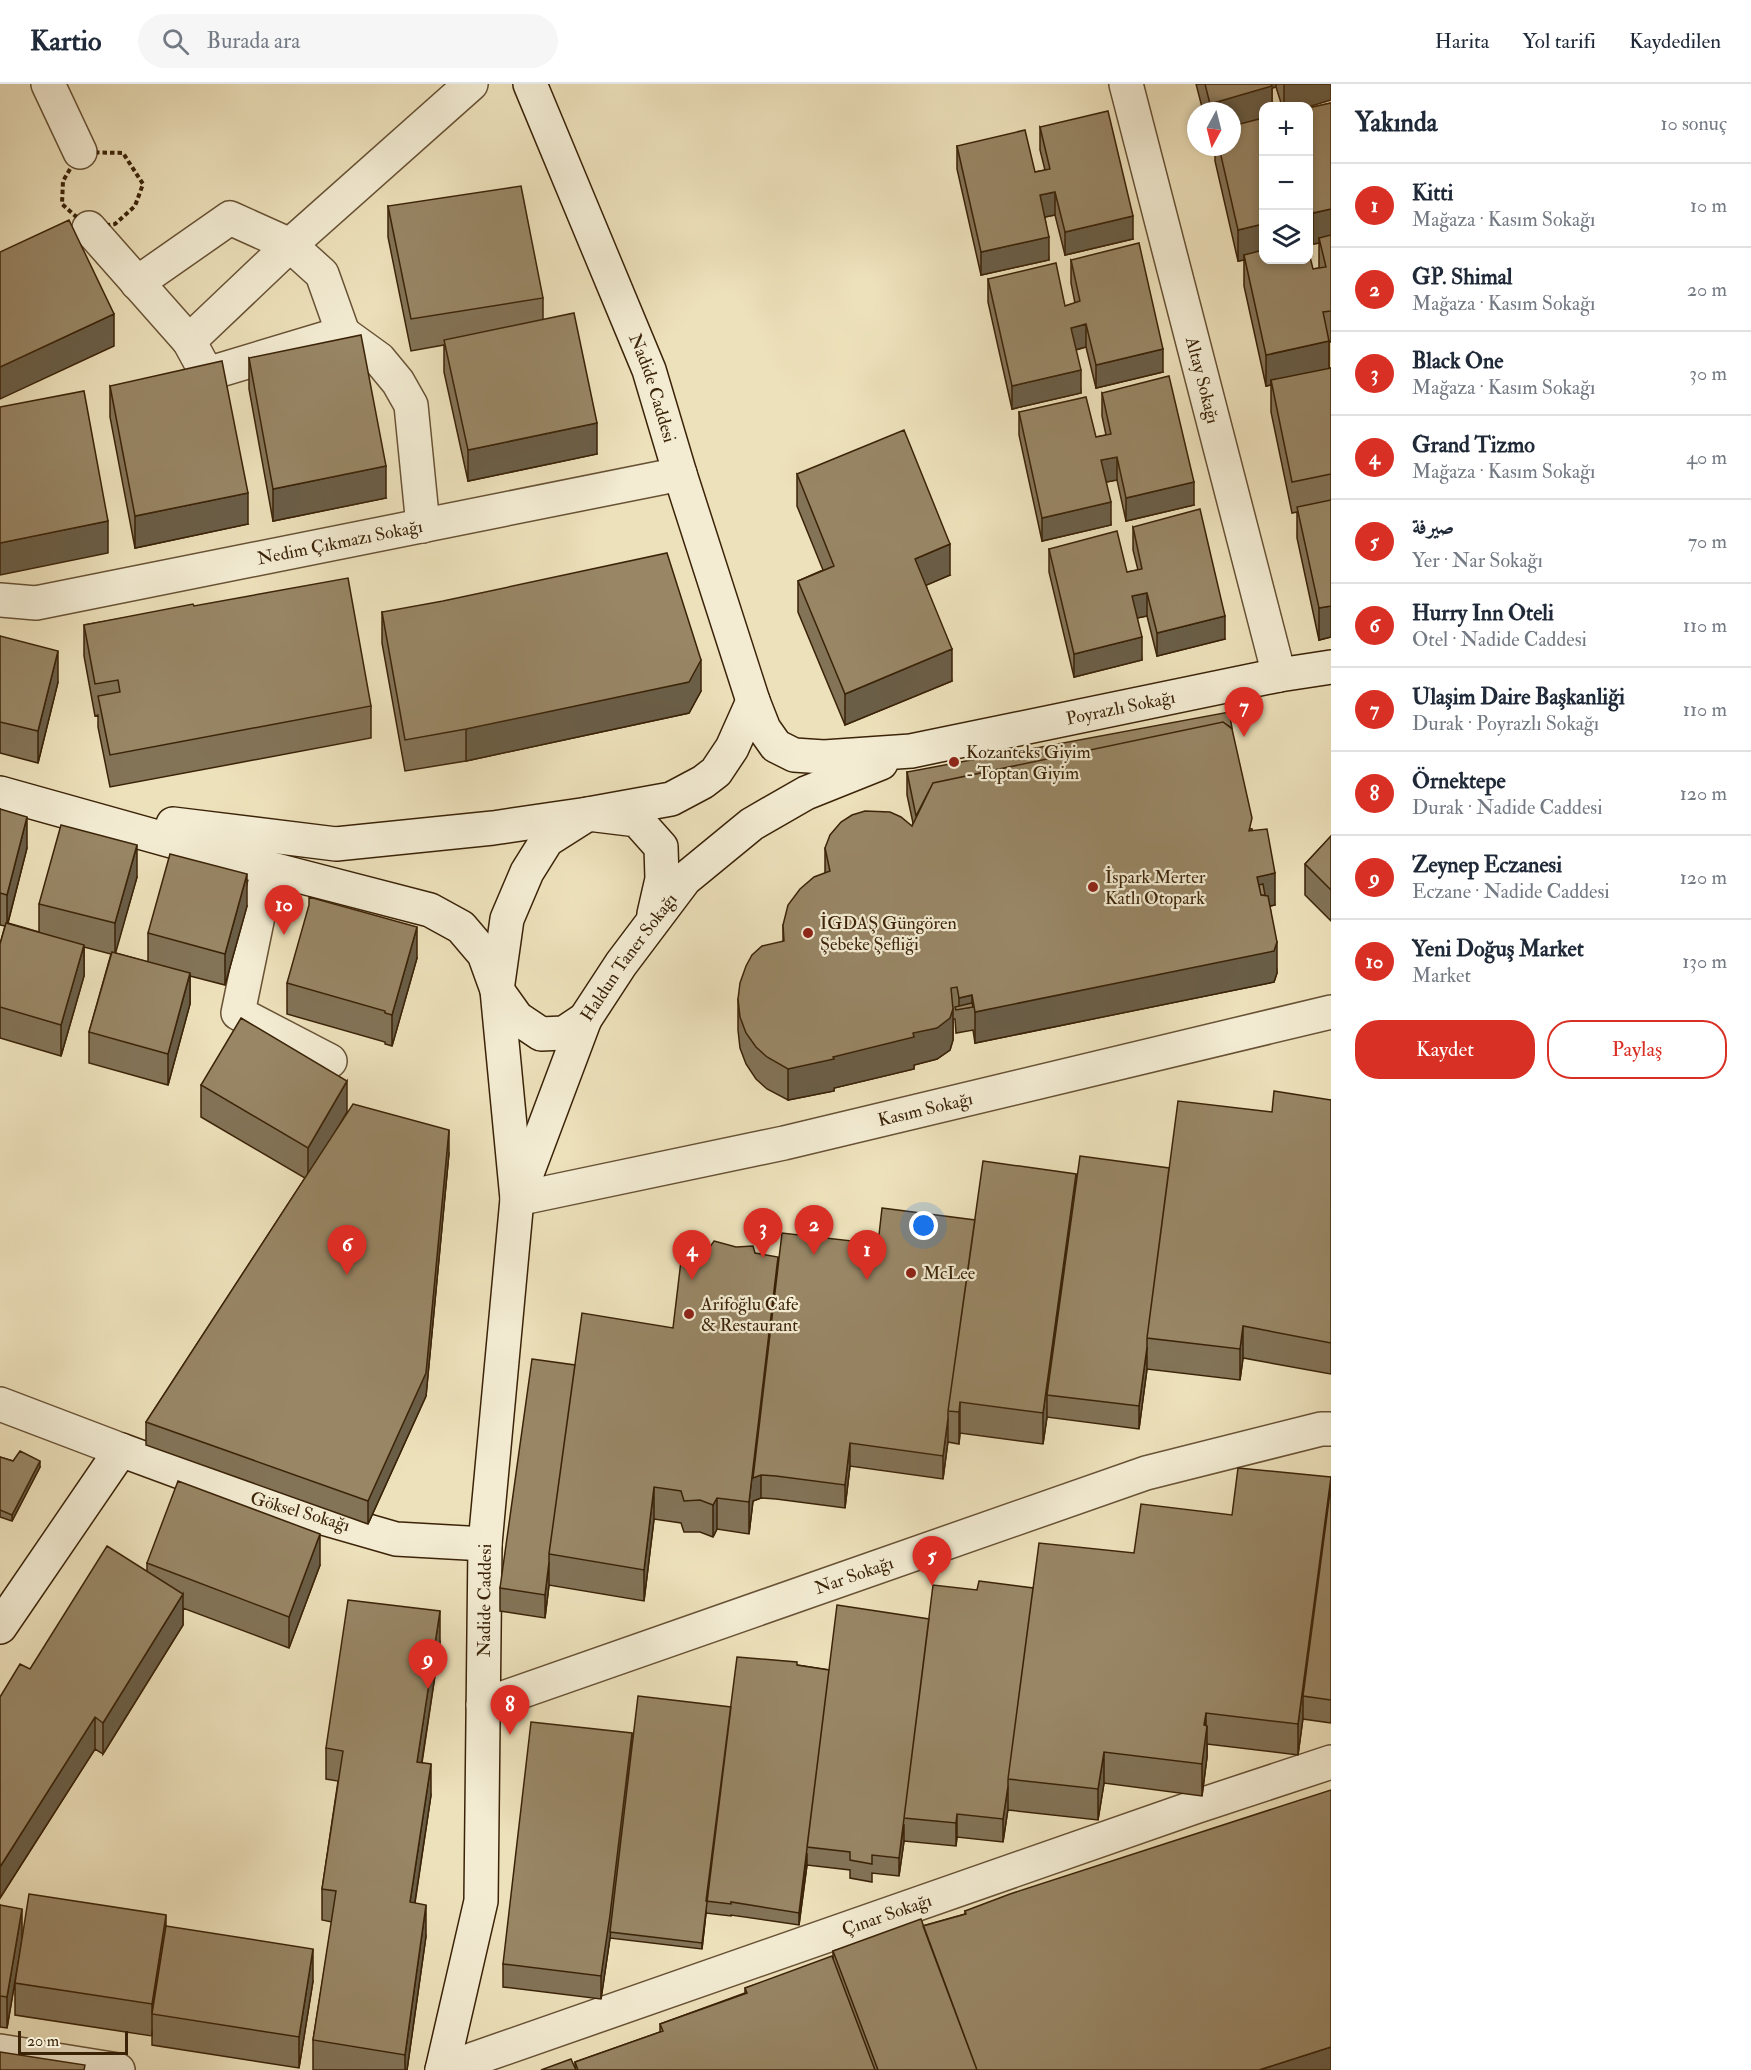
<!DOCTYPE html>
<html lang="tr">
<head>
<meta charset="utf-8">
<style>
	:root { --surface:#fff; --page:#f6f6f7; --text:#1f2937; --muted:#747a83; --line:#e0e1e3; --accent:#d93025 }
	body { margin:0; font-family:"IM FELL Double Pica",Amiri,serif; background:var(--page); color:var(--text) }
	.controls { position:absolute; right:18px; top:18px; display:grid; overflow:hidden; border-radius:12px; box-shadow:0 3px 9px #0003 }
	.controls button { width:54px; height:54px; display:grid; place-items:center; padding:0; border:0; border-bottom:2px solid var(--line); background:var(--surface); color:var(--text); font:30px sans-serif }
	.compass { position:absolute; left:1187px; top:18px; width:54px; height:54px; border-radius:50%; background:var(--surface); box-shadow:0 3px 9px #0003; rotate:187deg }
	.scale { position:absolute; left:18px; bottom:15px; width:110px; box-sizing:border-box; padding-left:6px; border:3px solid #3b2308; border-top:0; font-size:16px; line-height:21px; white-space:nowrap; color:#3b2308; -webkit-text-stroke:4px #f3ecd3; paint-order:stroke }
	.you { position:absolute; left:924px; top:1142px; width:21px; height:21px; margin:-15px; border:4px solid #fff; border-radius:50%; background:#1a73e8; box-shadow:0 0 0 9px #1a73e833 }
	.badge { display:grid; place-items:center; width:39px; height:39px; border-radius:50%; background:var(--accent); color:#fff; font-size:20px; font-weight:700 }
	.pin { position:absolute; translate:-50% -50px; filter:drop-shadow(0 2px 3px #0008) }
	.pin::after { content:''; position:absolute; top:32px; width:21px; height:18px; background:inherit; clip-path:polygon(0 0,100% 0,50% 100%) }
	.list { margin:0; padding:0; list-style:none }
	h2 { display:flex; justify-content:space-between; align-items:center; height:78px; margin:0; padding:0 24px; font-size:26px }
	h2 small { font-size:20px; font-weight:400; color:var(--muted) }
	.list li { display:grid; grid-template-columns:39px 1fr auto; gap:18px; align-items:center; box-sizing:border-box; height:84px; padding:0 24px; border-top:2px solid var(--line) }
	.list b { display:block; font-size:22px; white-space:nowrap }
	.list p { margin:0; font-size:20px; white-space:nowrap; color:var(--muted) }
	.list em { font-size:20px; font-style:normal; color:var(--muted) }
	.actions { display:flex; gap:12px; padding:18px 24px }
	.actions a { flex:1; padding:14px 0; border:2px solid var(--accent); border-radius:24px; text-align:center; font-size:21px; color:var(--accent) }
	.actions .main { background:var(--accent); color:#fff }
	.icon { flex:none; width:33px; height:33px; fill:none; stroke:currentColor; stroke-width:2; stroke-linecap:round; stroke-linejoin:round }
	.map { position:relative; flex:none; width:1331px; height:1986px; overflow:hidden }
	header { display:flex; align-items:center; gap:36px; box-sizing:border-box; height:84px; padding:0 30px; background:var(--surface); border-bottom:2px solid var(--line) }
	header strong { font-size:28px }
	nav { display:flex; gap:33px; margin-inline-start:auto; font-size:21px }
	.search { width:420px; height:54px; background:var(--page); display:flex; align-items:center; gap:15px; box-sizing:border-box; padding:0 21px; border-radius:33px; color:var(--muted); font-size:22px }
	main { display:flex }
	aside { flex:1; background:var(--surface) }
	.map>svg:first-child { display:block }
</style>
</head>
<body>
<header>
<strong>Kartio</strong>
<div class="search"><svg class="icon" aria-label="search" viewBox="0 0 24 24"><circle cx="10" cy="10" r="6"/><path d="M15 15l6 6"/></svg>Burada ara</div>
<nav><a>Harita</a><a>Yol tarifi</a><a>Kaydedilen</a></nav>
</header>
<main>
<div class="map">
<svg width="1331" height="1986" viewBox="0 0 1331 1986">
	<rect width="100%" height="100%" fill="#ede1bb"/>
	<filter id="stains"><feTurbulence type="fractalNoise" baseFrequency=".00333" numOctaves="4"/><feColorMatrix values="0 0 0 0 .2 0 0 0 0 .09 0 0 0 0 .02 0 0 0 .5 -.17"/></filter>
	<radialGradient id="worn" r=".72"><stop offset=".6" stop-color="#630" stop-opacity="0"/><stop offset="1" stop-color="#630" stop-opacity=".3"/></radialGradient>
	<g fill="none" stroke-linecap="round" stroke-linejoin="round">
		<g stroke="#685235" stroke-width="36">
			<g id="street">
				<path d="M48 0 80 68"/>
				<path id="s1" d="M1126 0 1279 591"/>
				<path d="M89 144 189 257"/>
				<path d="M137 199 230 134 290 161 322 190 343 249"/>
				<path d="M423 442 411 321 398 298 379 275 343 249 207 290 189 257 290 161 471 0"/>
				<path id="s2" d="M0 516 36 519 680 390"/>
				<path d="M268 784 238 929 330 977"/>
				<path id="s3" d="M517 1115 784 1059 1331 928"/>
				<path d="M0 1320 121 1366"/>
				<path id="s4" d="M483 1621 1146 1389 1321 1345H1331"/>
				<path d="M0 1967 118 1986"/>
				<path id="s5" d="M442 1986 1195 1723 1331 1678"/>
			</g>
		</g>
		<g stroke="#3b2308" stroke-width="36">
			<g id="secondary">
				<path id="s6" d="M530 0 649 286 680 390 753 617 764 645 776 662 794 671 824 673 911 667 1279 591 1331 583"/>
				<path id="s7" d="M0 709 268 784 430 826 461 843 484 870 497 906 517 934 541 950 564 949 585 935 621 880 685 795 752 740 806 709 881 679"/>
				<path d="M173 740 336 760 493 744 588 730 637 736 661 763 662 795 654 830"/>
				<path d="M520 1108 585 935"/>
				<path id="s8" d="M0 1543 121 1366 243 1411 396 1455 485 1460"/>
				<path id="s9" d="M442 1986 481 1817 485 1460 517 1115 497 906 507 835 527 788 547 756 588 730 671 715 703 698 716 688 732 664 753 617"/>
			</g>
		</g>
		<path stroke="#3b2308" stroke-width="4" stroke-dasharray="4.5 3" stroke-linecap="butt" d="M80 68 123 69 143 100 135 122 115 140 89 144 62 120 63 97Z"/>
		<use href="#street" stroke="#f3ecd3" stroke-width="33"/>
		<use href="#secondary" stroke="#f3ecd3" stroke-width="33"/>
	</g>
	<path fill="#837357" stroke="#3b2308" stroke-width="1.5" d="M1196 0H1331L1308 22H1282L1276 3 1272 4V22L1263 176 1313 185 1319 184V159L1313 160 1308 138V24L1331 19V258H1329V285L1331 284V553L1319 556 1297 454V428L1292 429 1271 328V301L1266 302 1244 202V176L1238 177 1215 77V63H1232V27H1203Z
		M1040 43 1133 155 1065 171 1055 131 1045 133 1049 176 981 191 957 85V62L1035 88 1045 86 1040 66Z
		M388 122 543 214V236L597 370 468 397 444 288V261L411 267 388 153Z
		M1071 176 1163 288 1096 304 1086 263 1076 266 1081 309 1012 325 988 218V195L1065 222 1075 219 1071 199Z
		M249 274 386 414 273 437 249 305Z
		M110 302 248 440 135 464 110 333Z
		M1102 309 1194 421 1126 437 1117 396 1106 398 1111 441 1042 457 1019 351V328L1096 353 1106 351 1102 332Z
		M797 390 950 491 926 501 952 597 845 641 798 528V497L823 486 797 422Z
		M1133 443 1225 555 1157 572 1147 532 1137 534 1142 576 1074 593 1049 488V465L1127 488 1138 486 1133 466Z
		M194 522 371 622V654L110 703 98 643V631L95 632 84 572V541Z
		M382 528 701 607 689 629 466 677 405 687 382 559Z
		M0 552 58 598 38 679 0 669Z
		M907 688 1252 745 1275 821 1270 822 1277 889 1274 898 975 959 973 946 956 949 955 935H953V956L950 966 937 975 914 981V985L834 1004V1007L788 1016 767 1005 756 995 746 980 740 964 738 946V915L783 857V841L825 789V764L912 742 913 739 907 711Z
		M0 725 27 764 8 839 39 848V820L137 793 115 869 148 878V849L247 822 225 901 190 892V920L168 1001 89 979V948L111 870 84 863V892L61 972 0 954V860L5 842 0 841Z
		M1331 752V837L1305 811V780Z
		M417 874 392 962 385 960V958L287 930V899Z
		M201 1001 347 1028 449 1069 426 1312 368 1440 146 1361V1338L305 1094 201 1033Z
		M1331 1016V1290L1243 1274 1240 1296 1147 1285 1139 1345 1047 1333 1043 1360 960 1349 959 1360 948 1358V1357L943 1395 850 1382 845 1424 776 1415 761 1414 753 1417 749 1450 717 1445 713 1453 700 1448H684L681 1439 654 1435 644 1517 549 1501 545 1534 500 1527V1504L575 1281 673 1244 755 1169 778 1182 878 1160 975 1136 1076 1099 1169 1084 1272 1028Z
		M0 1373 13 1377 40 1383 12 1437 0 1433Z
		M1331 1393V1639L1303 1635V1634L1298 1671 1207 1660V1673L1202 1712 1104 1699 1098 1736 1008 1726V1725L1003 1758 957 1753 956 1762 904 1757 899 1792 872 1789V1798L850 1794V1786L807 1781 799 1841 731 1831V1832L706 1829 702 1865 610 1854 601 1915 503 1903V1880L632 1667 731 1623 797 1581 829 1586 929 1535 977 1506 1033 1504 1134 1469Z
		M147 1479 320 1481 289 1564 183 1524V1541L103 1670 95 1665 0 1814V1613L30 1585 147 1487Z
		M440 1558 422 1679 431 1711 415 1819 426 1852 407 1986H313V1956L332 1838 322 1836V1805L338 1697 326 1695V1664Z
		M0 1821 22 1856 7 1944 0 1943Z
		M965 1827 1330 1986H541L575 1984V1978L660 1948V1940L745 1909V1904L833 1875V1867L965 1830Z
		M166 1845 313 1897 299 1984 152 1961V1947V1952L15 1931V1899Z"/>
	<path fill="#6a5e47" stroke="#3b2308" stroke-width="1.5" d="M1264 0H1276V3L1272 4V22H1263V36L1232 45V27H1210V20Z
		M1284 0H1331V16L1308 23 1284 22Z
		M1055 108V131L1040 134V111Z
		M1331 125V156L1319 154V159L1313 160V129Z
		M1133 132V155L1065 171V148Z
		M1263 140V172L1244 171V176L1238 177V146Z
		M1049 153V176L981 191V168Z
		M114 230V262L0 315V283Z
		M1086 240V263L1071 267V244Z
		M1329 257V288L1271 296V301L1266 302V271Z
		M1163 265V288L1096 304V281Z
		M1081 286V309L1012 325V302Z
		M597 339V370L468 397V366Z
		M1117 373V396L1101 399V376Z
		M386 382V414L273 437V405Z
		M1194 398V421L1126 437V414Z
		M248 409V440L135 464V432Z
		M1111 418V441L1042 457V434Z
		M108 437V469L0 491V459Z
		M950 460V491L915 506V475Z
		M1147 509V532L1132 535V512Z
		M1331 522V553L1319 556V524Z
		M1225 532V555L1157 572V549Z
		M1142 553V576L1074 593V570Z
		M952 565V597L845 641V610Z
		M58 567V598L38 679V647Z
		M701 576V607L689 629 466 677V645Z
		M27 733V764L7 842V811Z
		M137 761V793L115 871V839Z
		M1275 789V821L1266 823 1261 819 1257 793Z
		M247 790V822L225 901V870Z
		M417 843V874L392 962V931Z
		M1277 858V889L1274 898 975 959V928Z
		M84 861V892L61 972V941Z
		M190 889V920L168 1001V970Z
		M972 911V923L959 925V914Z
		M953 925V956L950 966 937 975 914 981V985L834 1004V1007L788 1016V985L833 973Z
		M347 997V1028L308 1095V1064Z
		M449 1046V1069L426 1312 368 1440V1417Z
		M1076 1090V1122L1047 1311V1333L1043 1360V1329Z
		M778 1173V1204L761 1391V1414L753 1417 749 1450V1418Z
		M1243 1242V1274L1240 1296V1265Z
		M1147 1263V1285L1139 1345V1322Z
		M960 1318V1349L959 1360V1328Z
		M948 1334V1357L943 1395V1372Z
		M850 1359V1382L845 1424V1401Z
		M40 1377V1383L12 1437V1431Z
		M1331 1393V1425L1303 1612V1634L1298 1671V1640Z
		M654 1403V1435L644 1517V1486Z
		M717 1414V1445L713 1453V1421Z
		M320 1450V1481L289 1564V1533Z
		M549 1478V1501L545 1534V1511Z
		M183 1510V1541L103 1670V1639Z
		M440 1527V1558L417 1709V1678Z
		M1206 1629V1650L1207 1642V1673L1202 1712V1680Z
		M95 1633V1665L0 1814V1783Z
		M632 1649V1672L610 1854 601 1915V1892Z
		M1104 1668V1699L1098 1736V1705Z
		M431 1680V1711L410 1850V1818Z
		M1008 1702V1725L1003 1758V1735Z
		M957 1730V1753L956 1762V1739Z
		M904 1740V1757L899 1792V1774Z
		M807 1769V1781L799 1841V1829Z
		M426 1821V1852L407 1986H405V1971Z
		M706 1824V1829L702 1865V1859Z
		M22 1825V1856L7 1944V1913Z
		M166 1831V1862L152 1930V1952V1920Z
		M313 1865V1897L299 1984V1953Z
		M1331 1963V1986H1259Z"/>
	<path fill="#988665" stroke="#3b2308" stroke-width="1.5" d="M1205 0H1271L1272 2 1210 20Z
		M1331 19V125L1313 129 1308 107V24Z
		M1108 27 1133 132 1065 148 1055 108 1040 111 1049 153 981 168 957 62 1025 46 1035 88 1050 85 1040 43Z
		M1263 34V140L1238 146 1219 63H1232V42Z
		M521 102 543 214 411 235 388 122Z
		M69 136 114 230 0 283V168Z
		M1331 151V227L1323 228 1329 257 1266 271 1244 171 1263 166V176H1308V165L1313 185 1326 183 1319 154Z
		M1139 159 1163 265 1096 281 1086 240 1071 244 1081 286 1012 302 988 195 1056 179 1065 222 1080 217 1071 176Z
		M574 229 597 339 468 366 444 256Z
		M361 251 386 382 273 405 249 274Z
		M222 277 248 409 135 432 110 302Z
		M1331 284V390L1292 398 1271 296Z
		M1169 292 1194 398 1126 414 1117 373 1101 376 1111 418 1042 434 1019 328 1086 313 1096 353 1111 350 1102 309Z
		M84 307 108 437 0 459V323Z
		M904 346 950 460 915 475 952 565 845 610 798 497 834 482 797 390Z
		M1331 416V522L1319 524 1297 423Z
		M1200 425 1225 532 1157 549 1147 509 1132 512 1142 553 1074 570 1049 465 1117 447 1127 488 1142 485 1133 443Z
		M667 469 701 576 689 598 466 645 405 656 382 528 443 517Z
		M348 494 371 622 110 671 98 612 120 608 118 596 95 600 84 541 193 520 194 522Z
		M0 552 58 567 38 647 0 638Z
		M1229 628 1232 644 1223 638 933 699 916 732 907 688Z
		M1223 638 1232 645 1252 734 1249 747 1267 745 1275 789 1257 793 1261 811 1268 812 1277 858 1274 867 975 928 972 911 959 914 957 903 951 904 953 925 950 934 937 944 913 949 914 953 833 973 834 975 788 985 767 973 756 963 746 949 740 933 738 915 740 899 746 882 752 871 762 862 784 857 783 841 788 821 800 805 814 793 830 787 825 764 830 751 841 738 852 731 865 727 890 728 901 733 912 742 933 699Z
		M0 725 27 733 7 811 0 809Z
		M61 741 137 761 115 839 39 820Z
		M1331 752V806L1305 780Z
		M170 770 247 790 225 870 148 849Z
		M1263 800 1265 811H1261L1259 801Z
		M309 813 417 843 392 931 385 929V927L287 899 309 821Z
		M6 839 84 861 61 941 0 923V860Z
		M112 868 190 889 168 970 89 948Z
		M972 919 973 923 956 926 955 923Z
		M241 934 347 997 308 1064 201 1001Z
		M1274 1007 1331 1016V1259L1243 1242 1240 1265 1147 1254 1178 1017 1272 1028Z
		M353 1020 449 1046 426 1289 368 1417 146 1338Z
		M1080 1072 1169 1084 1147 1254V1263L1139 1322 1047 1311Z
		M983 1077 1076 1090 1043 1329 960 1318 959 1328 948 1327Z
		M882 1124 975 1136 948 1327V1334L943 1372 850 1359 845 1401 776 1392 761 1391 753 1394 782 1149 878 1160Z
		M714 1157 736 1163 753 1162 755 1169 778 1173 749 1418 717 1414 713 1421 700 1416 684 1417 681 1407 654 1403 644 1486 549 1470 582 1229 673 1244 683 1160 710 1163Z
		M532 1275 575 1281 549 1470V1478L545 1511 500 1504Z
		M20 1367 40 1377 12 1431 0 1426V1373L13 1377Z
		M1238 1384 1331 1393 1298 1640 1206 1629 1204 1641 1207 1642 1202 1680 1104 1668 1098 1705 1008 1695 1039 1459 1134 1469 1141 1420 1232 1431Z
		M178 1397 320 1450 289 1533 147 1479Z
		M1331 1401V1616L1303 1612Z
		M107 1462 183 1510 103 1639 95 1633 0 1783V1613L20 1580 30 1585Z
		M979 1497 1033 1504 1008 1695V1702L1003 1735 957 1730 956 1739 904 1734 933 1501 977 1506Z
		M348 1516 440 1527 417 1678 431 1680 410 1818 426 1821 405 1971 313 1956 336 1807 322 1805 343 1667 326 1664Z
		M837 1521 929 1535 899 1774 872 1771V1780L850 1776V1768L807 1763Z
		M737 1573 797 1578V1581L829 1586 799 1829 731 1818V1820L706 1817Z
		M638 1612 731 1623 702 1859 610 1848Z
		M531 1638 632 1649 610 1831 601 1892 503 1880Z
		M1331 1706V1963L1259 1986H977L923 1842 966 1830 965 1827 1010 1810Z
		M29 1810 166 1831 152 1920 15 1899Z
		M0 1821 22 1825 7 1913 0 1912Z
		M921 1835 977 1986H878L833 1867Z
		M166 1842 313 1865 299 1953 152 1930Z
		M832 1872 875 1986H578L575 1978 663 1947 660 1940 747 1909 745 1904Z
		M0 1968 85 1981 84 1986H0Z
		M571 1975 576 1986H541Z"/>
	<g fill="#8f2418" stroke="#f3ecd3" stroke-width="2">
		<circle cx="954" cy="678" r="6"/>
		<circle cx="1093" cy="803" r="6"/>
		<circle cx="808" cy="849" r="6"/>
		<circle cx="911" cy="1189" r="6"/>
		<circle cx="689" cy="1230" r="6"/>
	</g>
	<g text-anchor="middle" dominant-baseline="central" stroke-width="4.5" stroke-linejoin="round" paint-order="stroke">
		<g font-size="18" fill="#3b2308" stroke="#f3ecd3">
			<text stroke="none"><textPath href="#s1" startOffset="306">Altay Sokağı</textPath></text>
			<text stroke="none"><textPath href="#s6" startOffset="328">Nadide Caddesi</textPath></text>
			<text stroke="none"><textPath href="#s2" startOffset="346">Nedim Çıkmazı Sokağı</textPath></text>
			<text stroke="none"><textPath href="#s6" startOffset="1059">Poyrazlı Sokağı</textPath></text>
			<text stroke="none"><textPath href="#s7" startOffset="742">Haldun Taner Sokağı</textPath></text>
			<text stroke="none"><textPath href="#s3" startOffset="418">Kasım Sokağı</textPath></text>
			<text stroke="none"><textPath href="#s8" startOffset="404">Göksel Sokağı</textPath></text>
			<text stroke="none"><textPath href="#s4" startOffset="393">Nar Sokağı</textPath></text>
			<text stroke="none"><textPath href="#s9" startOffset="474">Nadide Caddesi</textPath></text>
			<text stroke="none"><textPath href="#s5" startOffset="471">Çınar Sokağı</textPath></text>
		</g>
		<g font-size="18" fill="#3b2308" stroke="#f3ecd3" text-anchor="start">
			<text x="966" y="668">Kozanteks Giyim<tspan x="966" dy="21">- Toptan Giyim</tspan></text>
			<text x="1105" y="793">İspark Merter<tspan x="1105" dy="21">Katlı Otopark</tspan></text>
			<text x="820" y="839">İGDAŞ Güngören<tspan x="820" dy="21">Şebeke Şefliği</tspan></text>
			<text x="923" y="1189">McLee</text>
			<text x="701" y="1220">Arifoğlu Cafe<tspan x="701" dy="21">&amp; Restaurant</tspan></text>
		</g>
	</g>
	<rect width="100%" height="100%" filter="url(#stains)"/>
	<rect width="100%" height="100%" fill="url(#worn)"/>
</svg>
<div class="controls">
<button>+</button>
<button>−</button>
<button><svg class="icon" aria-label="layers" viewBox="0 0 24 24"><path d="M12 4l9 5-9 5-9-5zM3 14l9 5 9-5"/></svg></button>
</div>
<svg class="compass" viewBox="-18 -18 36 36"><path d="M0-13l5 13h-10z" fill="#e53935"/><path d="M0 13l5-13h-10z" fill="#747a83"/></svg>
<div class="scale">20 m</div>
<div class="you"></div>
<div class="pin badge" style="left:867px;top:1196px">1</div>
<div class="pin badge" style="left:814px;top:1171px">2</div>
<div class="pin badge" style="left:763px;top:1174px">3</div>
<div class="pin badge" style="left:692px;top:1196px">4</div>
<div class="pin badge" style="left:932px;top:1502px">5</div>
<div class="pin badge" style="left:347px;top:1191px">6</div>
<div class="pin badge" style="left:1244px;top:653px">7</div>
<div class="pin badge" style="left:510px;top:1651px">8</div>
<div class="pin badge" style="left:428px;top:1605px">9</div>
<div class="pin badge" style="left:284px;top:851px">10</div>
</div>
<aside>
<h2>Yakında<small>10 sonuç</small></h2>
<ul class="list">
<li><span class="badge">1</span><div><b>Kitti</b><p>Mağaza · Kasım Sokağı</p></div><em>10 m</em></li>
<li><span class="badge">2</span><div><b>GP. Shimal</b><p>Mağaza · Kasım Sokağı</p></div><em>20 m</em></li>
<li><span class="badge">3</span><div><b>Black One</b><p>Mağaza · Kasım Sokağı</p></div><em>30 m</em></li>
<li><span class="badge">4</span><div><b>Grand Tizmo</b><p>Mağaza · Kasım Sokağı</p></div><em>40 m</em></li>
<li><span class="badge">5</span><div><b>صيرفة</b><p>Yer · Nar Sokağı</p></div><em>70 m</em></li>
<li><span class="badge">6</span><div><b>Hurry Inn Oteli</b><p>Otel · Nadide Caddesi</p></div><em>110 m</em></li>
<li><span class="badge">7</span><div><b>Ulaşim Daire Başkanliği</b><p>Durak · Poyrazlı Sokağı</p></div><em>110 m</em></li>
<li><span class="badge">8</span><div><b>Örnektepe</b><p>Durak · Nadide Caddesi</p></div><em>120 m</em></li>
<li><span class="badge">9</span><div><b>Zeynep Eczanesi</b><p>Eczane · Nadide Caddesi</p></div><em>120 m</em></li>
<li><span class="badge">10</span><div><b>Yeni Doğuş Market</b><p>Market</p></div><em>130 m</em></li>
</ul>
<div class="actions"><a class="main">Kaydet</a><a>Paylaş</a></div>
</aside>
</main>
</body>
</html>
